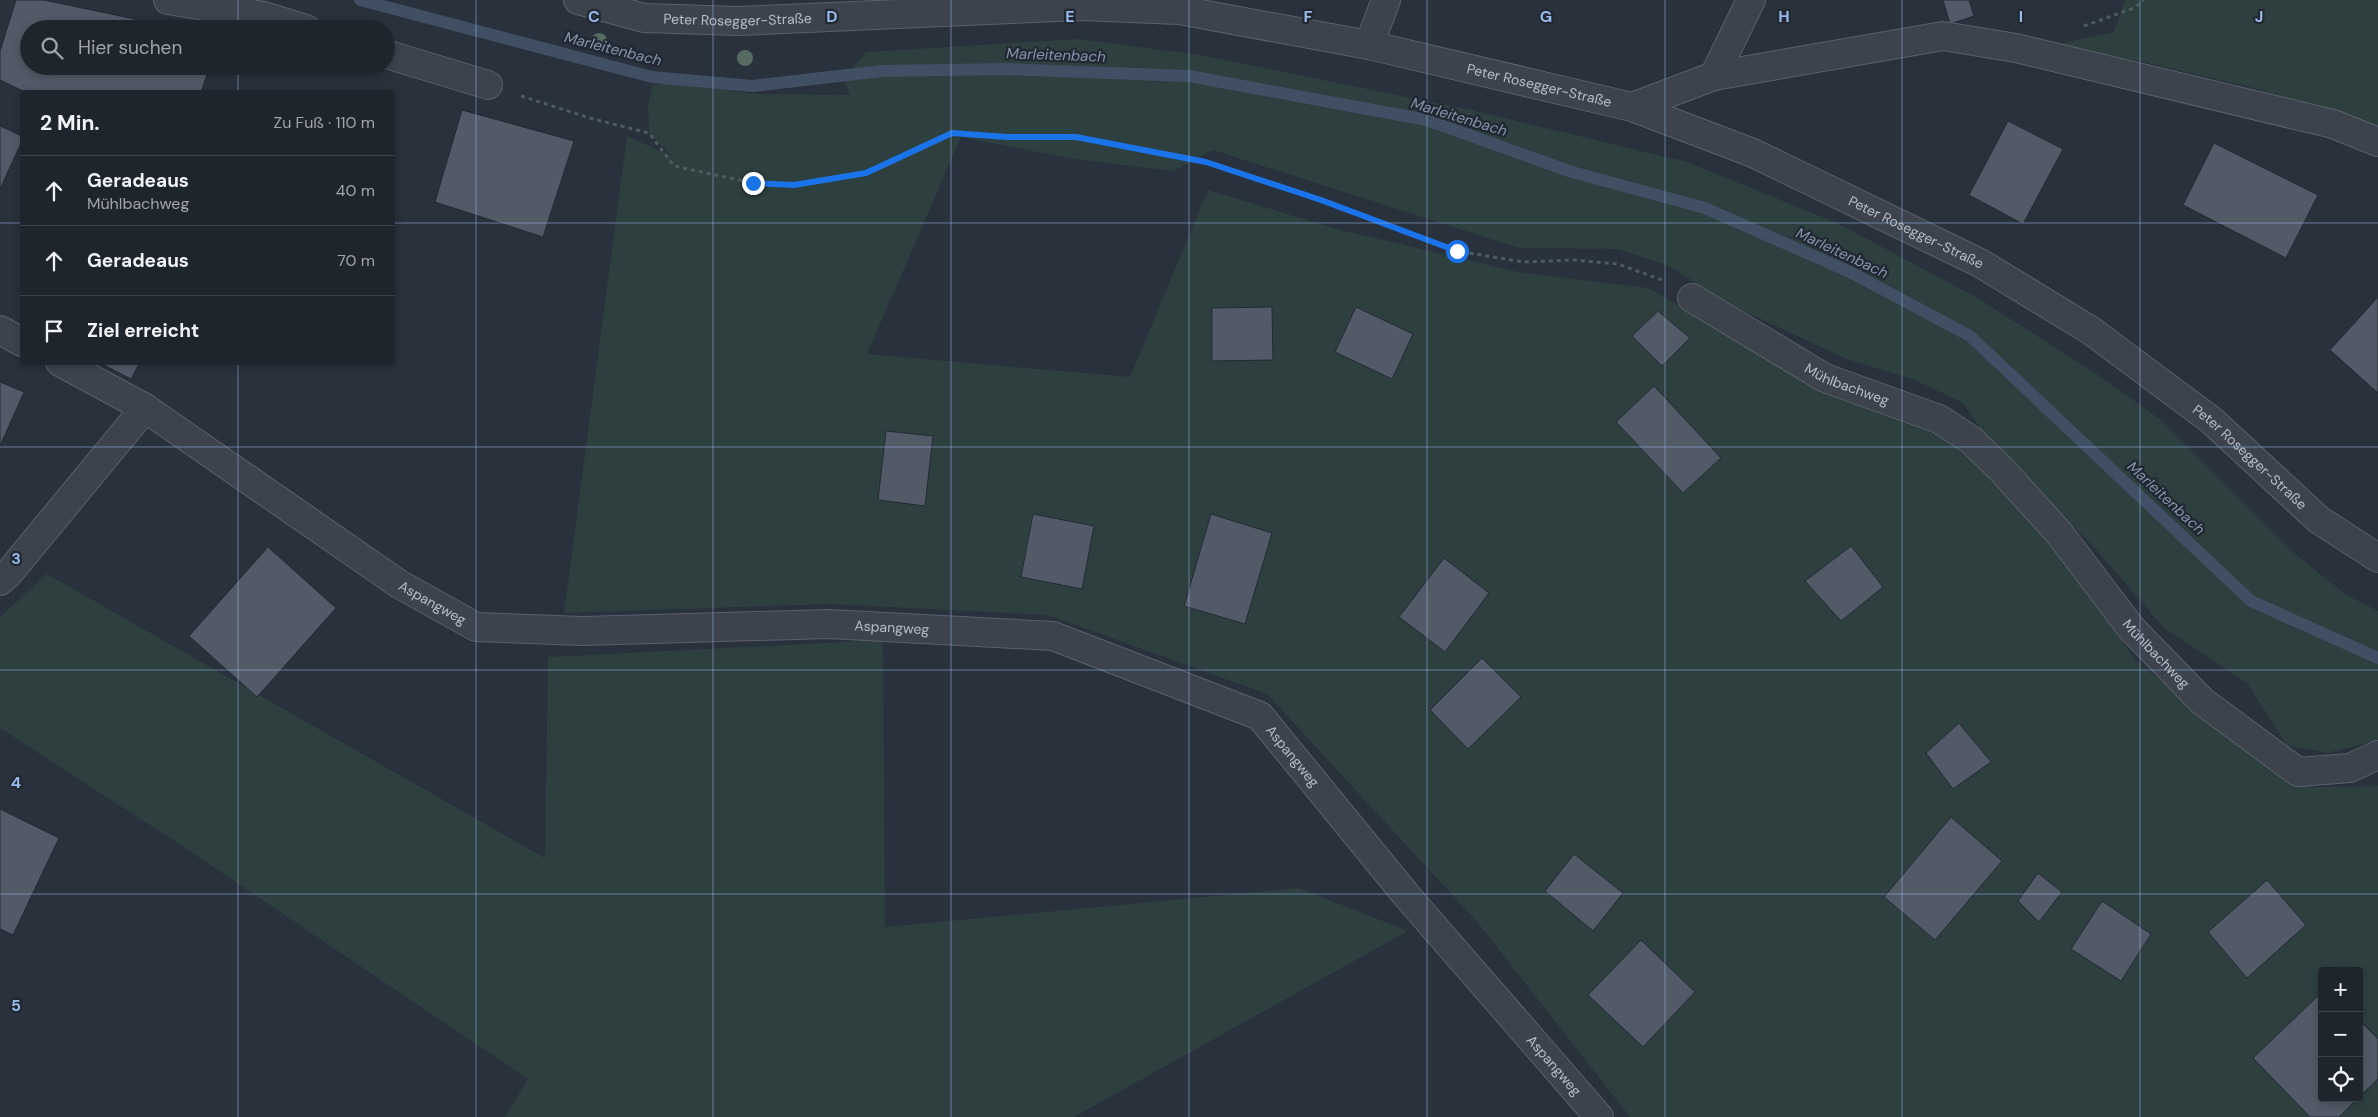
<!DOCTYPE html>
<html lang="de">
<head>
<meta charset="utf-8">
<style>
	:root { --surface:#1e252d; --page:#2b3139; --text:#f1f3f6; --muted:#a1a5aa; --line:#3c4249 }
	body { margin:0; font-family:"DM Sans",sans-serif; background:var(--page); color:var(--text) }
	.controls { position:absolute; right:15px; bottom:15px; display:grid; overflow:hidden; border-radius:5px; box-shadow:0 2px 8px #0003 }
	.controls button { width:45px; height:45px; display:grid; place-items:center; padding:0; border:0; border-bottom:1px solid var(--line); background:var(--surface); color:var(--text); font:25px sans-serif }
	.stop { position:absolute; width:15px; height:15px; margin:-11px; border:4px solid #1a73e8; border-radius:50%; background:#fff }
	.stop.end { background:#1a73e8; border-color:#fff; box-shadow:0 1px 5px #0008 }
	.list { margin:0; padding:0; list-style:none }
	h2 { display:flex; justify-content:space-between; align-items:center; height:65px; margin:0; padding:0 20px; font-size:21px }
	h2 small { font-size:16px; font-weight:400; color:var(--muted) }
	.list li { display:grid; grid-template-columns:32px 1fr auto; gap:15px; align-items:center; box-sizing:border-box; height:70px; padding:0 20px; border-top:1px solid var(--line) }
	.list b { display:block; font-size:19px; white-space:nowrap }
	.list p { margin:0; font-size:16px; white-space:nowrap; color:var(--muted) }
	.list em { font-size:16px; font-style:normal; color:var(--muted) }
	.icon { flex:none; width:28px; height:28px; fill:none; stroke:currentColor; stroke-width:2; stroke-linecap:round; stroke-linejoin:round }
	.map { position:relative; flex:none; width:2378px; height:1117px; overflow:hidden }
	.search { position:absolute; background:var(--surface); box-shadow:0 2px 8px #0003; left:20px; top:20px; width:375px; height:55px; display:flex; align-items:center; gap:12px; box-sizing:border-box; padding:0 18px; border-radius:28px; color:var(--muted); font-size:19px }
	.panel { position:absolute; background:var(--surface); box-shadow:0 2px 8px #0003; left:20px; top:90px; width:375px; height:275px; border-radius:5px }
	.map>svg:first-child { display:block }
</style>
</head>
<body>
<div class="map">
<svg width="2378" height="1117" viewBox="0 0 2378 1117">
	<rect width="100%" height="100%" fill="#28313c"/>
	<path fill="#2d3f3f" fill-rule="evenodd" d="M2125 0H2378V126L2257 89 2144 62 2053 45 2114 32Z
		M1078 39 1200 55 1471 110 1687 162 1837 223 1976 297 2098 375 2160 419 2294 553 2345 594 2378 611V741L2327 753 2287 745 2247 683 2164 628 2094 547 1992 445 1963 403 1915 380 1846 359 1729 304 1669 266 1618 249 1519 248 1213 150 1174 171 1074 159 961 137 867 354 1130 377 1208 190 1337 229 1518 272 1648 288 1854 399 1936 431 2020 503 2138 663 2241 744 2292 781 2313 787 2378 786V1117H1630L1478 923 1267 694 1048 615 830 604 564 613 627 136 672 156 649 133 648 107 652 85 675 82 754 94 850 95 843 79 866 52ZM2322 971H2359V1098H2322Z
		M47 574 545 858 548 657 883 640 885 927 1299 888 1408 931 1074 1117H505L528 1079 179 844 0 728V617Z"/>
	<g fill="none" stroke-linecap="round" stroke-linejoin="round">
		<path stroke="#404f63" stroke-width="12" d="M360 0 652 77 752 86 882 71 1005 69 1189 76 1427 120 1572 172 1705 208 1850 272 1970 336 2251 601 2378 658"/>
	</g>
	<path fill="#525a67" stroke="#232a34" d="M16 0H44L182 29H29V66H210L201 92H25L0 80V51Z
		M1943 0H1969L1974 16 1950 24Z
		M462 110 574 141 543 237 435 202Z
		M2008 121 2063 149 2023 224 1969 195Z
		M0 126 22 136V141L0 189Z
		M2214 143 2318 195 2286 258 2183 205Z
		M2378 297V393L2330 350Z
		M1272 307 1273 360 1212 361V308Z
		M1356 307 1413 334 1392 379 1335 352Z
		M1658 311 1690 338 1662 366 1632 336Z
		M98 362H140L131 379Z
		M0 382 24 392 0 446Z
		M1654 386 1721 458 1683 493 1616 422Z
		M886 431 933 436 925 506 878 500Z
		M1033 514 1094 526 1082 589 1021 577Z
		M1211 514 1272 533 1245 624 1184 606Z
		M1851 546 1883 587 1841 621 1805 581Z
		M268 547 336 608 257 697 189 636Z
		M1444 558 1489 593 1445 652 1399 617Z
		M1482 658 1521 697 1468 749 1430 710Z
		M1959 723 1991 762 1953 789 1926 753Z
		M0 809 59 838 13 935 0 929Z
		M1951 817 2002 861 1935 940 1884 897Z
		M1574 854 1623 893 1593 931 1545 891Z
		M2038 873 2062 892 2039 922 2018 901Z
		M2267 880 2306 925 2247 978 2208 932Z
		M2102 901 2151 934 2121 981 2071 949Z
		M1641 940 1695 992 1643 1047 1588 995Z
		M2322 992V1098H2358L2339 1117H2310L2253 1058Z
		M2359 1020 2378 1039V1079L2359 1097Z"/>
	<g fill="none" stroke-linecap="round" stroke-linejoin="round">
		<g stroke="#5a616b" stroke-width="30">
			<g id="minor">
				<path d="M168 0 264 16 306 29"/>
				<path id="s1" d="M578 0 644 18 739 21 1081 6 1179 10 1369 45 1632 107 1753 153 1980 263 2090 330 2211 420 2319 520 2378 558"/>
				<path d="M1369 45 1386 0"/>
				<path d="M386 54 488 85"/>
				<path d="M1714 76 1751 0"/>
				<path d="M1632 107 1714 76 1943 36 2016 48 2333 124 2378 142"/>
				<path id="s2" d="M1692 298 1825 378 1939 419 1971 440 2001 469 2059 533 2131 628 2202 701 2298 772 2350 768 2378 755"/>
				<path d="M0 330 22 342"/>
				<path id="s3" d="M60 362 145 408 399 584 476 627 583 631 829 624 1053 636 1260 716 1407 896 1599 1117"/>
				<path d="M0 581 8 574 145 408"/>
			</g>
		</g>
		<path stroke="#4c5c5e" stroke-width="3" stroke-dasharray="4 4" stroke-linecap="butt" d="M2084 26 2134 8 2144 0
			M521 96 593 119 649 133 674 166 753 183 794 185 866 173 952 133 1007 137H1076L1206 162 1321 200 1457 251 1524 262 1573 260 1618 264 1662 280"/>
		<use href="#minor" stroke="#3c434d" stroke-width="28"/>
	</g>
	<g fill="#556b62">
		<circle cx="599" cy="41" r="8"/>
		<circle cx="745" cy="58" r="8"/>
	</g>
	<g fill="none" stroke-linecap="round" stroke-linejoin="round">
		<path stroke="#1a73e8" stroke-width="6" d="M753 183 794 185 866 173 952 133 1007 137H1076L1206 162 1321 200 1457 251"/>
	</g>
	<path fill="none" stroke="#99baeb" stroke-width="1" stroke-opacity="0.55" d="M238 0V29M476 0V1117M713 0V1117M951 0V1117M1189 0V1117M1427 0V1117M1665 0V1117M1902 0V1117M2140 0V1117M238 66V92M0 223H22M392 223H2378M238 362V1117M0 447H2378M0 670H2378M0 894H2378"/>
	<g text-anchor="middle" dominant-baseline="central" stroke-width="4.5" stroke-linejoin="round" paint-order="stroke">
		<g font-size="14" fill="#b8bec8" stroke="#212832">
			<text stroke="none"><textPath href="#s1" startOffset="162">Peter Rosegger-Straße</textPath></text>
			<text stroke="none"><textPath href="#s1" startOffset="972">Peter Rosegger-Straße</textPath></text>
			<text stroke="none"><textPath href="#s1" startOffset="1378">Peter Rosegger-Straße</textPath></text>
			<text stroke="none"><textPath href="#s2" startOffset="178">Mühlbachweg</textPath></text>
			<text stroke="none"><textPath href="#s1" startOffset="1782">Peter Rosegger-Straße</textPath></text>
			<text stroke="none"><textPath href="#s3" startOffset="444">Aspangweg</textPath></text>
			<text stroke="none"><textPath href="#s3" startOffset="910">Aspangweg</textPath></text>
			<text stroke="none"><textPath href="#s2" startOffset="598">Mühlbachweg</textPath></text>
			<text stroke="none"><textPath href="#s3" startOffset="1345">Aspangweg</textPath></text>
			<text stroke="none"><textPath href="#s3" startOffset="1750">Aspangweg</textPath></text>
		</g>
		<g font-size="15" font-style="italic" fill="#8395ab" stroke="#212832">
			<text transform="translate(613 49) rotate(14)">Marleitenbach</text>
			<text transform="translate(1056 55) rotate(2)">Marleitenbach</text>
			<text transform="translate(1459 117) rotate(17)">Marleitenbach</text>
			<text transform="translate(1842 253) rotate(25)">Marleitenbach</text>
			<text transform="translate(2166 498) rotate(43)">Marleitenbach</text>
		</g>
	</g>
	<g font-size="16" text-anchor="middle" font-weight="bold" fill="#99baeb" stroke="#212832" stroke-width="4.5" stroke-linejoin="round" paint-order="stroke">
		<text x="594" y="22">C</text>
		<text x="832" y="22">D</text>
		<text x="1070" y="22">E</text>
		<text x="1308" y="22">F</text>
		<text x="1546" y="22">G</text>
		<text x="1784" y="22">H</text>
		<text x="2021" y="22">I</text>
		<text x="2259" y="22">J</text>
		<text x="16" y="564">3</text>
		<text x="16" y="788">4</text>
		<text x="16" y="1011">5</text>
	</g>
</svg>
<div class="controls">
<button>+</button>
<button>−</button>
<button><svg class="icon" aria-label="locate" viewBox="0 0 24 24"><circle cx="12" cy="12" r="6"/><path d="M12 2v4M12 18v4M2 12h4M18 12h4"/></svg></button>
</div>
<div class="stop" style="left:1457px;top:251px"></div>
<div class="stop end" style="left:753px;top:183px"></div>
<div class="search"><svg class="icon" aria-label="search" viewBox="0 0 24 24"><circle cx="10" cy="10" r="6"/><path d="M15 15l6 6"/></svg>Hier suchen</div>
<section class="panel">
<h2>2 Min.<small>Zu Fuß · 110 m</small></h2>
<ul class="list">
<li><svg class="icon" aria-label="ahead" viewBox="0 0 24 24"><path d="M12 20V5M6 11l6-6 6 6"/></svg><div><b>Geradeaus</b><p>Mühlbachweg</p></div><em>40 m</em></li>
<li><svg class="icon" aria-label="ahead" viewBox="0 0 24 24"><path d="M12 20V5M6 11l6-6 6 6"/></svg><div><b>Geradeaus</b></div><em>70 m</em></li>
<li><svg class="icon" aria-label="arrive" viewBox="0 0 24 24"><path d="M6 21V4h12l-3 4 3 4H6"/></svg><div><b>Ziel erreicht</b></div></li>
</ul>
</section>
</div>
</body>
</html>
